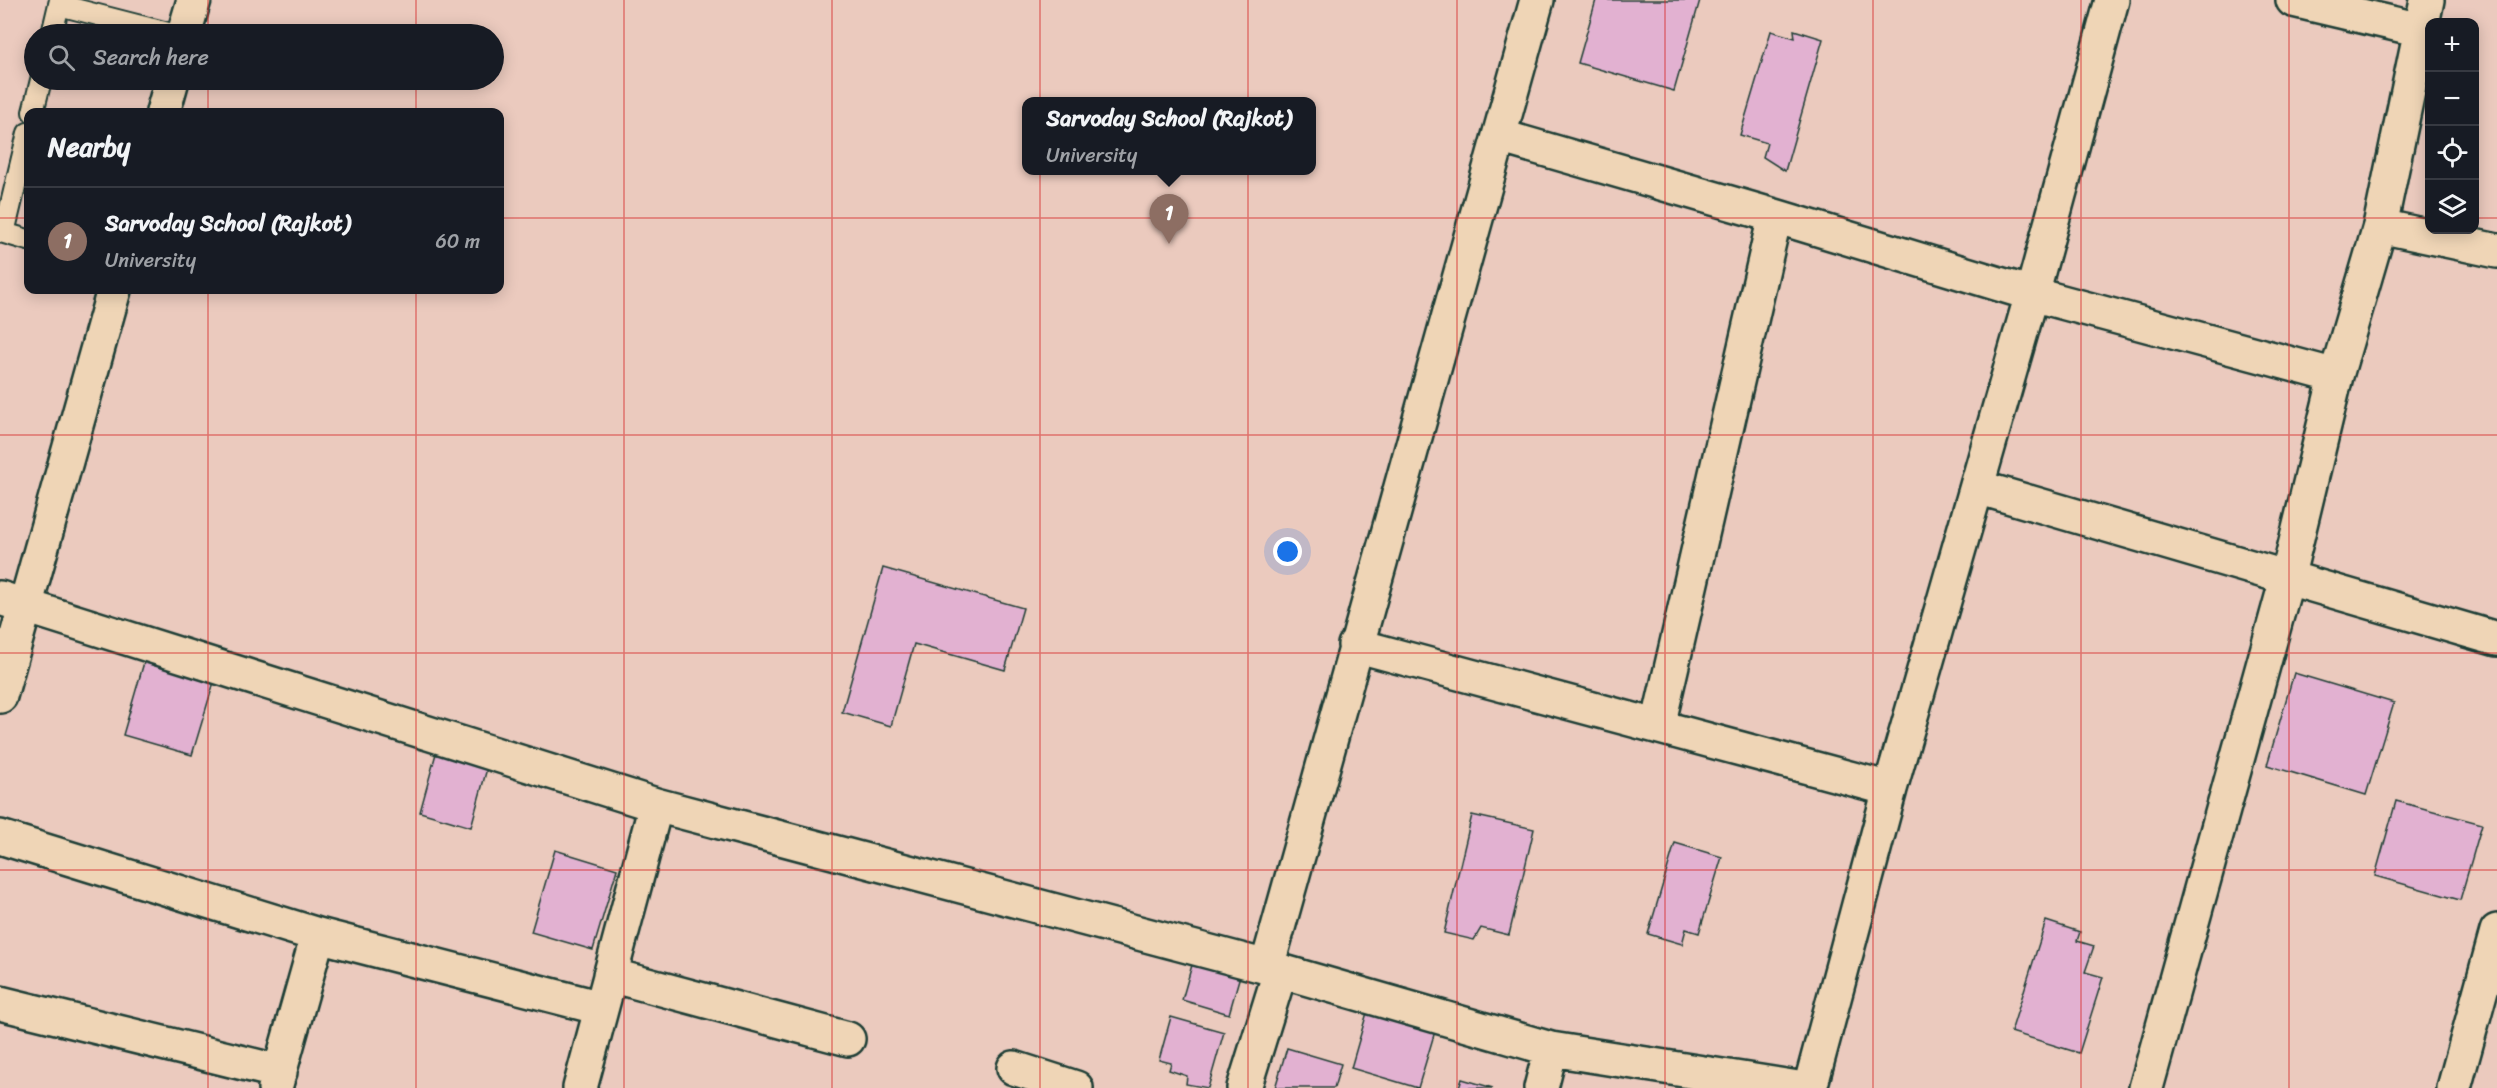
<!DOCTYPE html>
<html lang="en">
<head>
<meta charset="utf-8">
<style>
	:root { --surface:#171b24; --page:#20242c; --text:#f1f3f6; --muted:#9ea1a6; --line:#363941; --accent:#d93025 }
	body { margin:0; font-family:Sriracha,sans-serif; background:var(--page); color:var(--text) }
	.controls { position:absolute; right:18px; top:18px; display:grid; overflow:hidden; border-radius:12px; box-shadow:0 3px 15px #0003 }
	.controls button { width:54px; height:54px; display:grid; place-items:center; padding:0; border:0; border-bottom:2px solid var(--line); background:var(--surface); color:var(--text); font:30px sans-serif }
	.you { position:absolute; left:1288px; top:552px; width:21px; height:21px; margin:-15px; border:4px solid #fff; border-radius:50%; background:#1a73e8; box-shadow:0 0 0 9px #1a73e833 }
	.badge { display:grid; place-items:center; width:39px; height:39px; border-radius:50%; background:var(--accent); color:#fff; font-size:20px; font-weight:700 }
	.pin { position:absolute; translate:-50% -50px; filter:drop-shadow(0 2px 3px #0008) }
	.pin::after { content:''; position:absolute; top:32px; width:21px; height:18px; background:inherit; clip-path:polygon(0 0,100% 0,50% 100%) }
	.popup { position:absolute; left:1022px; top:97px; width:294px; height:78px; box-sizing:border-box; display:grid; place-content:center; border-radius:12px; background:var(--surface); filter:drop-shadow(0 2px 4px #0005); font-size:20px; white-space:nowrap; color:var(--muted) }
	.popup b { font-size:22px; color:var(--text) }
	.popup::after { content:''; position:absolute; left:50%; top:100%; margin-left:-12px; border:12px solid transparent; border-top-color:var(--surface) }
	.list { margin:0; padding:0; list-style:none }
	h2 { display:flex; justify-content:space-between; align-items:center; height:78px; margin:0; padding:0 24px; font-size:26px }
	h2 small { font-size:20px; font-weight:400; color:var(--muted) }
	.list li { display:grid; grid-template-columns:39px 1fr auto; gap:18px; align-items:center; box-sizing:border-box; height:108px; padding:0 24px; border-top:2px solid var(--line) }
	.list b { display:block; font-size:22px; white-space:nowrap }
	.list p { margin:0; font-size:20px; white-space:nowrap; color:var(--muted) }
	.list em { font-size:20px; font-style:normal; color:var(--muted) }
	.icon { flex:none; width:33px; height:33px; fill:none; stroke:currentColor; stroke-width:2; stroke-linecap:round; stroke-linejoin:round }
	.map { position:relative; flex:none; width:2497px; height:1088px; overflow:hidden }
	.search { position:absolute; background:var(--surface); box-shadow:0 3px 15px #0003; left:24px; top:24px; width:480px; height:66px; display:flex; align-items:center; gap:15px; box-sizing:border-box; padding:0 21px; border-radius:33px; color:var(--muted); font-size:22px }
	.panel { position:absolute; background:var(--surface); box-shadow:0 3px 15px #0003; left:24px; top:108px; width:480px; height:186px; border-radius:12px }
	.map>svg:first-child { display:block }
</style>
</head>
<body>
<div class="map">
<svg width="2497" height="1088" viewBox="0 0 2497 1088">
	<rect width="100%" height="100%" fill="#ebcabe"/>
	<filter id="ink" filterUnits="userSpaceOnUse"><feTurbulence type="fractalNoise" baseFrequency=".0167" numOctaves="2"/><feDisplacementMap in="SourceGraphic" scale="12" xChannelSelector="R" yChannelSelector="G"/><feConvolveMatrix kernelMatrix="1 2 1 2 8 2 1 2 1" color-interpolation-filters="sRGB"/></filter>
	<g filter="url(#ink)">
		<path fill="#e2b1d1" stroke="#1f3d34" stroke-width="1.5" d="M1596 0H1700L1674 91 1578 63Z
			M1794 30 1823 39 1785 171 1763 157 1767 143 1740 135 1771 31 1795 38Z
			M883 568 1023 608 1005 670 914 644 891 726 842 712Z
			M147 652 217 672 192 755 123 735Z
			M2294 673 2394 703 2366 795 2267 765Z
			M438 746 489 761 471 827 420 812Z
			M2396 801 2482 824 2460 900 2375 876Z
			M1472 815 1534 829 1509 935 1481 928 1474 940 1444 933Z
			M1675 843 1722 857 1699 933 1686 929 1682 944 1648 934Z
			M555 850 617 869 593 950 531 932Z
			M2046 921 2080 932 2077 941 2094 946 2085 972 2103 977 2079 1053 2011 1032Z
			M1194 958 1241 972 1229 1014 1182 1000Z
			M1368 1009 1436 1028 1418 1088 1351 1068Z
			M1171 1017 1224 1032 1208 1088 1186 1084 1187 1076 1169 1070 1171 1063 1159 1060Z
			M1287 1048 1341 1064 1334 1088H1275Z
			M1462 1079 1493 1088H1459Z"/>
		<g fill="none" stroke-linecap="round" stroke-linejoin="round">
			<g stroke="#1f3d34" stroke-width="24">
				<path id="service" d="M59 5 172 34
					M52 34 60 0
					M33 112 41 80
					M28 133 4 233 28 240"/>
			</g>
			<g stroke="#1f3d34" stroke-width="38">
				<path id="minor" d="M2293 0 2421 30
					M1499 136 1775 216 2032 294 2336 376
					M2380 226 2497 251
					M1977 487 2497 639
					M0 598 656 805 1267 967 1537 0
					M1355 645 1890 789 2032 294 2112 0
					M1658 726 1775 216
					M0 837 318 935 601 1008
					M1267 967 1551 1049 1798 1088
					M610 975 848 1039
					M0 1003 280 1072
					M1014 1068 1076 1088
					M275 1088 318 935
					M580 1088 656 805
					M1244 1088 1280 972
					M1541 1088 1551 1049
					M1810 1088 1890 789
					M2146 1088 2287 579 2336 376 2380 226 2427 0
					M2454 1088 2497 931"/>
			</g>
			<g stroke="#1f3d34" stroke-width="38">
				<path id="tertiary" d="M184 34 194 0
					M163 112 172 80
					M0 696 114 290"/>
			</g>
			<use href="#service" stroke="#efd5b6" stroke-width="20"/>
			<use href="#minor" stroke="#efd5b6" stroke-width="33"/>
			<use href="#tertiary" stroke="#efd5b6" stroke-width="33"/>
		</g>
	</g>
	<path fill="none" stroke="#d62828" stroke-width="1.5" stroke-opacity="0.55" d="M208 0V34M416 0V34M624 0V1088M832 0V1088M1040 0V1088M1248 0V1088M1457 0V1088M1665 0V1088M1873 0V1088M2081 0V1088M2289 0V1088M208 80V112M416 80V112M0 218H28M500 218H2430M2474 218H2497M208 290V1088M416 290V1088M0 435H2497M0 653H2497M0 870H2497"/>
</svg>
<div class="controls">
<button>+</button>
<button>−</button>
<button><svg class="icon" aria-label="locate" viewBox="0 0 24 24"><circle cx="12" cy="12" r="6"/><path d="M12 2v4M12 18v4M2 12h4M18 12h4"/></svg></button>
<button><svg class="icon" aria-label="layers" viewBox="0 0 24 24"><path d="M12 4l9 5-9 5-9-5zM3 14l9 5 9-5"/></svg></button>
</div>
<div class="you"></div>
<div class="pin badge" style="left:1169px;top:244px;background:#8d6e63">1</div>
<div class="popup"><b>Sarvoday School (Rajkot)</b>University</div>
<div class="search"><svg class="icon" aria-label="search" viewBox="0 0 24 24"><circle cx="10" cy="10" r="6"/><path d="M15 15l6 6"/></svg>Search here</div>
<section class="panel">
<h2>Nearby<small></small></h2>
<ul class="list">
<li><span class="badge" style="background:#8d6e63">1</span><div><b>Sarvoday School (Rajkot)</b><p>University</p></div><em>60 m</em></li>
</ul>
</section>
</div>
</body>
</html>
